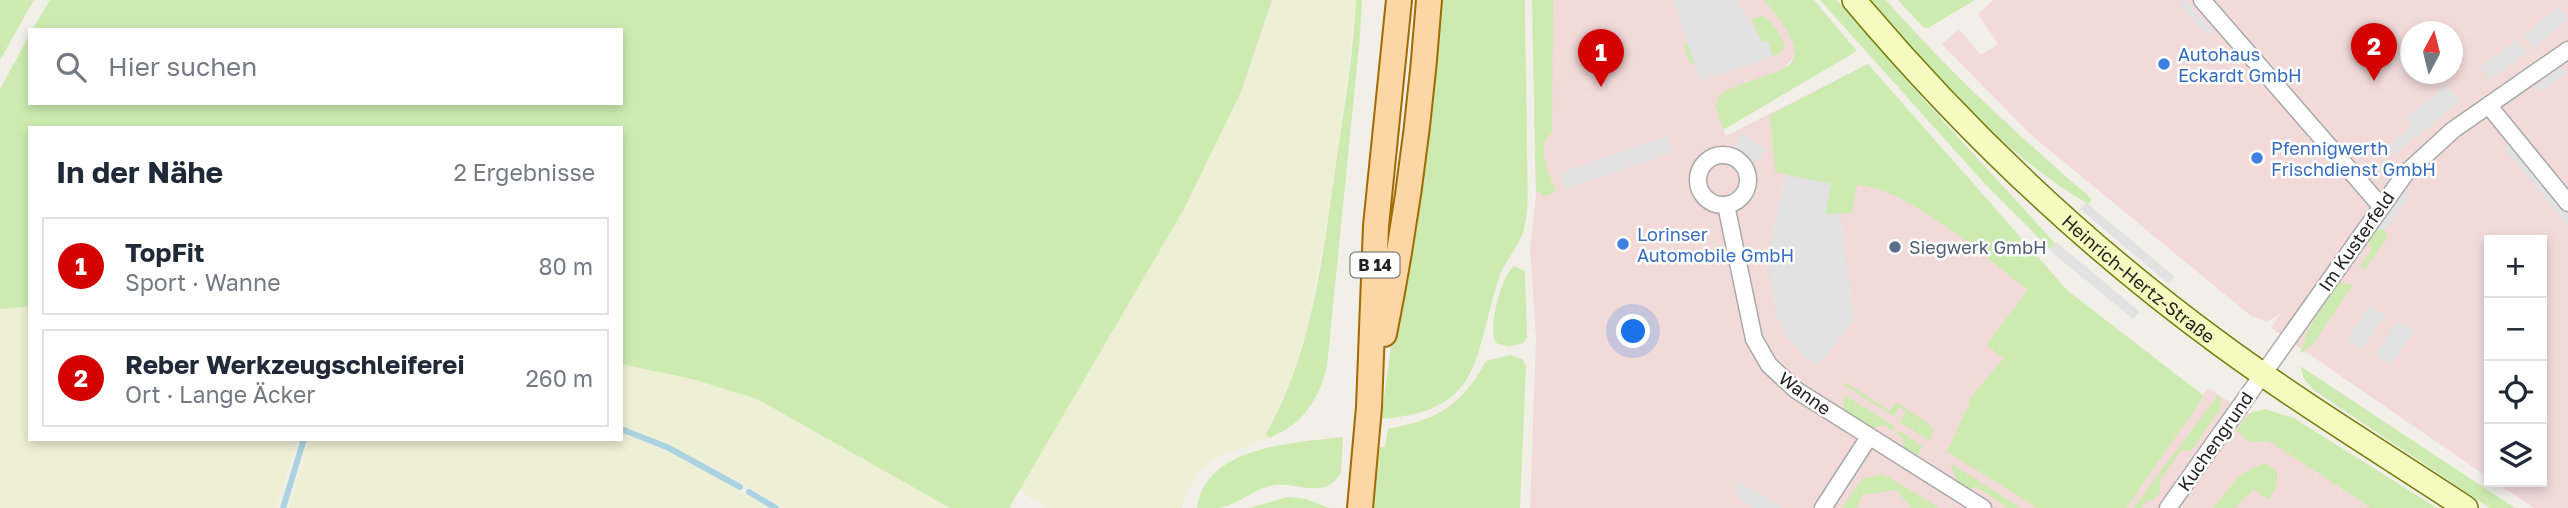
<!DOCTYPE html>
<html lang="de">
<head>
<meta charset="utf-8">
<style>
	:root { --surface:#fff; --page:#f6f6f7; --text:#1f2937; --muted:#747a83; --line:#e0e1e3; --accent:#d40000 }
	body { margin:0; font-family:"Golos Text",sans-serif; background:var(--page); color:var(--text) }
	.controls { position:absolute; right:21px; bottom:21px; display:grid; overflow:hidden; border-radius:0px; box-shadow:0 4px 10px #0003 }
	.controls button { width:63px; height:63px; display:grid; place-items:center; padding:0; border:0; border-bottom:2px solid var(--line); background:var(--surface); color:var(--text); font:35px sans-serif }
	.compass { position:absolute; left:2400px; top:21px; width:63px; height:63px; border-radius:50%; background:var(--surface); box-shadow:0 4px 10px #0003; rotate:7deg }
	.you { position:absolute; left:1634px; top:332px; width:24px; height:24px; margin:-18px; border:5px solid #fff; border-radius:50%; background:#1a73e8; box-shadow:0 0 0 10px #1a73e833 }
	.badge { display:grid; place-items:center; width:46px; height:46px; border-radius:50%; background:var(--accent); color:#fff; font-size:23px; font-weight:700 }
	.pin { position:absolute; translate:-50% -58px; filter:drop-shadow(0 2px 4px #0008) }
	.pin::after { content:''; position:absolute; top:37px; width:24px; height:21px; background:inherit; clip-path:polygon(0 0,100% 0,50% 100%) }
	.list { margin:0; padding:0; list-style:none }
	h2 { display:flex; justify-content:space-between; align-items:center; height:91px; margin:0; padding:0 28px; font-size:30px }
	h2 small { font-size:23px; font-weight:400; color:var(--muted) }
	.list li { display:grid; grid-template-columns:46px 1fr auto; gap:21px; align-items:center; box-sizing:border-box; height:98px; margin:0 14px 14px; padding:0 14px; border:2px solid var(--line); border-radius:0px }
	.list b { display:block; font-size:26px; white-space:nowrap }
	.list p { margin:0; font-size:23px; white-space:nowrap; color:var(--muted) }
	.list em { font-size:23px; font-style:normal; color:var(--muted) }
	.icon { flex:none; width:38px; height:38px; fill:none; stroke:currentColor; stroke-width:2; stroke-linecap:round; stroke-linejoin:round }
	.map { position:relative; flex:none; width:2568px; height:508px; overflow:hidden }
	.search { position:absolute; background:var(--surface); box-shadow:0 4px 10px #0003; left:28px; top:28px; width:595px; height:77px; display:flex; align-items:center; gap:18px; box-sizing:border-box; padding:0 24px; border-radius:0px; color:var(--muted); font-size:26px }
	.panel { position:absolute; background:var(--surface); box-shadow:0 4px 10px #0003; left:28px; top:126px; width:595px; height:315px; border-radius:0px }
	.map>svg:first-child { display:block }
</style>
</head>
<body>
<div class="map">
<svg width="2568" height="508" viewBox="0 0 2568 508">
	<rect width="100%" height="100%" fill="#f2efe9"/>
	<path fill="#f2dad9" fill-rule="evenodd" d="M1532 0H1764L1791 34 1795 50 1793 58 1781 71 1715 106 1726 136 1868 64 1958 171 2067 290 1948 452 2038 508H1530L1536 338 1530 248 1536 195Z
		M1993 0H2568V508H2534L2495 482H2542V240H2489V478L2271 328 2280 314 2267 322 2251 316 2030 134 1942 44 1959 29 1981 55 1998 44 1978 14ZM2410 32H2452V74H2410Z
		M2208 388 2269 427 2397 508H2126Z"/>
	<path fill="#eef0d5" d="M1272 0H1356L1335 182 1306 332 1292 376 1266 433 1268 438 1215 458 1199 471 1185 495 1182 508H1047L1019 490 1241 92Z
		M30 306V439H298L276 508H0V309Z
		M621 364 692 379 757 399 950 508H786L702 461 621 426Z
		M621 433 680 456 768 508H289L309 439H621Z"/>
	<path fill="#cdebb0" d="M0 0H34L0 60Z
		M50 0H1272L1241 92 1184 209 1009 508H950L757 399 692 379 621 364V128H30V306L0 309V89L30 34V103H621V30H32Z
		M1356 0H1362L1360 36 1327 366C1319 400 1302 426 1268 438L1266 433C1316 347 1324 241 1339 144 1346 96 1354 48 1356 0Z
		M1439 0H1525C1525 52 1527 103 1527 155 1527 179 1530 204 1524 229 1519 248 1503 262 1498 281 1473 361 1482 411 1381 419Z
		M1532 0H1553L1552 133C1534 146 1550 175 1556 191L1544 196 1536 190Z
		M1764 0H1814L1857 51 1723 130 1715 105 1720 94C1779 63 1829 79 1764 0Z
		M1820 0H1837L1924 100 2055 243 2050 249 1984 183Z
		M1867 0H1886C1949 72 2019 136 2092 199L2088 204C2007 157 1928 71 1867 0Z
		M1898 0H1975L1928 28 1923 27Z
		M1762 16C1773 21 1781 36 1785 46L1781 53 1773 56 1767 41 1695 64 1689 62 1684 44 1689 42 1693 54 1757 32 1751 19Z
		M1868 64 2067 290 2204 396 2126 508H2038L1947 452 1973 394 2004 358 1986 345 2028 290C1987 259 1907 187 1857 185L1852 213 1825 214 1831 184 1775 172 1770 115Z
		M2383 229 2388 237 2365 269 2360 266 2371 251 2369 241 2376 230Z
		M1514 266 1525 271 1527 337 1523 343 1509 347 1496 343C1487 330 1501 276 1514 266Z
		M2339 282 2353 285 2313 344 2300 354 2308 329Z
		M1510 355 1522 359 1526 366 1520 508H1372L1380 447H1385L1388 429C1436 420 1462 406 1486 361Z
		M2300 366 2515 508H2490L2315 391 2304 379Z
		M1845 382 1890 411 1896 402 1929 424 1933 431 1930 441 1900 422 1906 412 1899 407 1893 416 1844 385Z
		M1844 395 1896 427 1893 431 1884 425 1873 428 1844 410Z
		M2218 395 2221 398 2220 409 2191 451 2181 450 2160 480V493L2153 500 2146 501 2141 508H2133Z
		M2265 409 2294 418 2437 508H2371L2277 446 2267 441 2249 442 2236 430 2250 413Z
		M1898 430 1923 447 1918 455 1903 448V438L1896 434Z
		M1343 437 1341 472C1327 500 1299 483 1276 485 1255 487 1239 505 1219 508 1212 508 1204 508 1197 508 1205 445 1295 443 1343 437Z
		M1950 463 2021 508H2008L1977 487 1967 489 1958 484Z
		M2265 463 2276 470C2279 482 2275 490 2269 500L2253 489 2235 508H2213L2241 474Z
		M1883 474 1940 508H1911L1896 490 1862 495 1857 508H1842L1862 479Z
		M1288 497 1306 499 1330 508H1249Z"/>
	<path fill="#e2e2e2" d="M1673 0H1737L1763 43 1768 41 1773 57 1700 81Z
		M2183 0H2186L2215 34H2205L2182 7Z
		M2558 7 2568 19 2534 48 2524 35Z
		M2517 40 2527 53 2490 80 2480 67Z
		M2560 68 2568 72 2544 90 2533 88Z
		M2446 85 2460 101 2393 156 2385 148 2412 126 2406 118Z
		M1742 133 1766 149 1758 162 1734 147Z
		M1667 136 1673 152 1629 167 1624 158 1627 168 1566 189 1560 173Z
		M2508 144 2568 217V226L2504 148Z
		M1785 175 1831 184 1825 214H1840L1854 321 1818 366 1804 357 1785 335 1776 314 1767 261Z
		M2407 187 2409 198 2387 228 2376 230Z
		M2087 202 2088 204 2175 277 2169 284 2080 209Z
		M2056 242 2097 276 2140 312 2133 319 2049 250Z
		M2369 305 2386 315 2362 350 2346 340Z
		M2398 321 2415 330 2391 365 2375 355Z
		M1736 480 1784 508H1754L1736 496Z"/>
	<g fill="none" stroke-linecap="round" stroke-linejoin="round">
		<path stroke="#aad3df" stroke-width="6" d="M621 429 669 448 740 487
			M749 492 776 508
			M283 508 304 439"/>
		<g stroke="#a9a9a9" stroke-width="19">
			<path id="street" d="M2202 0 2380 205
				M2489 106 2568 203
				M1698 180a25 25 0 1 1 50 0a25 25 0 1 1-50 0Z
				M1726 205 1754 339 1769 365 1796 390 1983 508
				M1823 508 1869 437
				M2168 508 2405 174 2453 130 2568 50"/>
		</g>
		<g stroke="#707d05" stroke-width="26">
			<g id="secondary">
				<path id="s1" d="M1854 0C1961 127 2086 246 2220 344 2299 402 2384 454 2466 508"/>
			</g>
		</g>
		<g stroke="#a06b00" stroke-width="28">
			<path id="primary" d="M1384 334C1406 224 1421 112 1429 0
				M1360 508 1369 407 1376 226 1399 0"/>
		</g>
		<use href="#street" stroke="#fff" stroke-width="16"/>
		<use href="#secondary" stroke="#f7fabf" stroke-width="23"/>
		<use href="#primary" stroke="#fcd6a4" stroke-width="24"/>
	</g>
	<g fill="#3f7fe0" stroke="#fff" stroke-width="2.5">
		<circle cx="2164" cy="64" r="7"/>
		<circle cx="2257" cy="158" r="7"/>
		<circle cx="1623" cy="244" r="7"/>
	</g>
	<circle fill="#5c6f8a" stroke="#fff" stroke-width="2.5" cx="1895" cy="247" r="7"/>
	<g text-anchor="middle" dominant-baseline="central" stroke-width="5" stroke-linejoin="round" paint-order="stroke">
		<rect fill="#fff" stroke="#646464" stroke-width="2" x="1350.5" y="252.5" width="49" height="25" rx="5"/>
		<g font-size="16" font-weight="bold" fill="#222">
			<text x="1375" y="265">B 14</text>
		</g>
		<g font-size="18" fill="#366cbe" stroke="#fff" text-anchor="start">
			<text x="2178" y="54">Autohaus<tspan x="2178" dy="21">Eckardt GmbH</tspan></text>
			<text x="2271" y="148">Pfennigwerth<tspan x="2271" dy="21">Frischdienst GmbH</tspan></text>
			<text x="1637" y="234">Lorinser<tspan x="1637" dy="21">Automobile GmbH</tspan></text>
		</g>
		<g font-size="18" fill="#222" stroke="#fff">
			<text transform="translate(2356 241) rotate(-55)">Im Kusterfeld</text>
			<text stroke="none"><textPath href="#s1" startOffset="399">Heinrich-Hertz-Straße</textPath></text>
			<text transform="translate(1805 393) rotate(36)">Wanne</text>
			<text transform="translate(2215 441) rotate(-55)">Kuchengrund</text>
		</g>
		<g font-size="18" fill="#4e5e75" stroke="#fff" text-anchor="start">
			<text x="1909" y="247">Siegwerk GmbH</text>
		</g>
	</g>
</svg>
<div class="controls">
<button>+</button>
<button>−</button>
<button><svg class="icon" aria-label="locate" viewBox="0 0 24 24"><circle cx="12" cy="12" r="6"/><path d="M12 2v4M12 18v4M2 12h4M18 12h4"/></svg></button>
<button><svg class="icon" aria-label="layers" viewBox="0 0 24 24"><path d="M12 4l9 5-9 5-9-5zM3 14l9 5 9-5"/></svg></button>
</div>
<svg class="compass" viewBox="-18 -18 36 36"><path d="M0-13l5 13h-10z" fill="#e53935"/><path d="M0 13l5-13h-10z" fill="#747a83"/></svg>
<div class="you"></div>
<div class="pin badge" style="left:1601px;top:87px">1</div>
<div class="pin badge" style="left:2374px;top:81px">2</div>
<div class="search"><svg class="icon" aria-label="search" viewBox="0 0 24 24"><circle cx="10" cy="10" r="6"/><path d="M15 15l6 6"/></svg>Hier suchen</div>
<section class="panel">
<h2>In der Nähe<small>2 Ergebnisse</small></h2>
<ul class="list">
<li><span class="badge">1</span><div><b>TopFit</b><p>Sport · Wanne</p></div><em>80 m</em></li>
<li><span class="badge">2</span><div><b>Reber Werkzeugschleiferei</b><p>Ort · Lange Äcker</p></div><em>260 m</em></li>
</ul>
</section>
</div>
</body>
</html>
